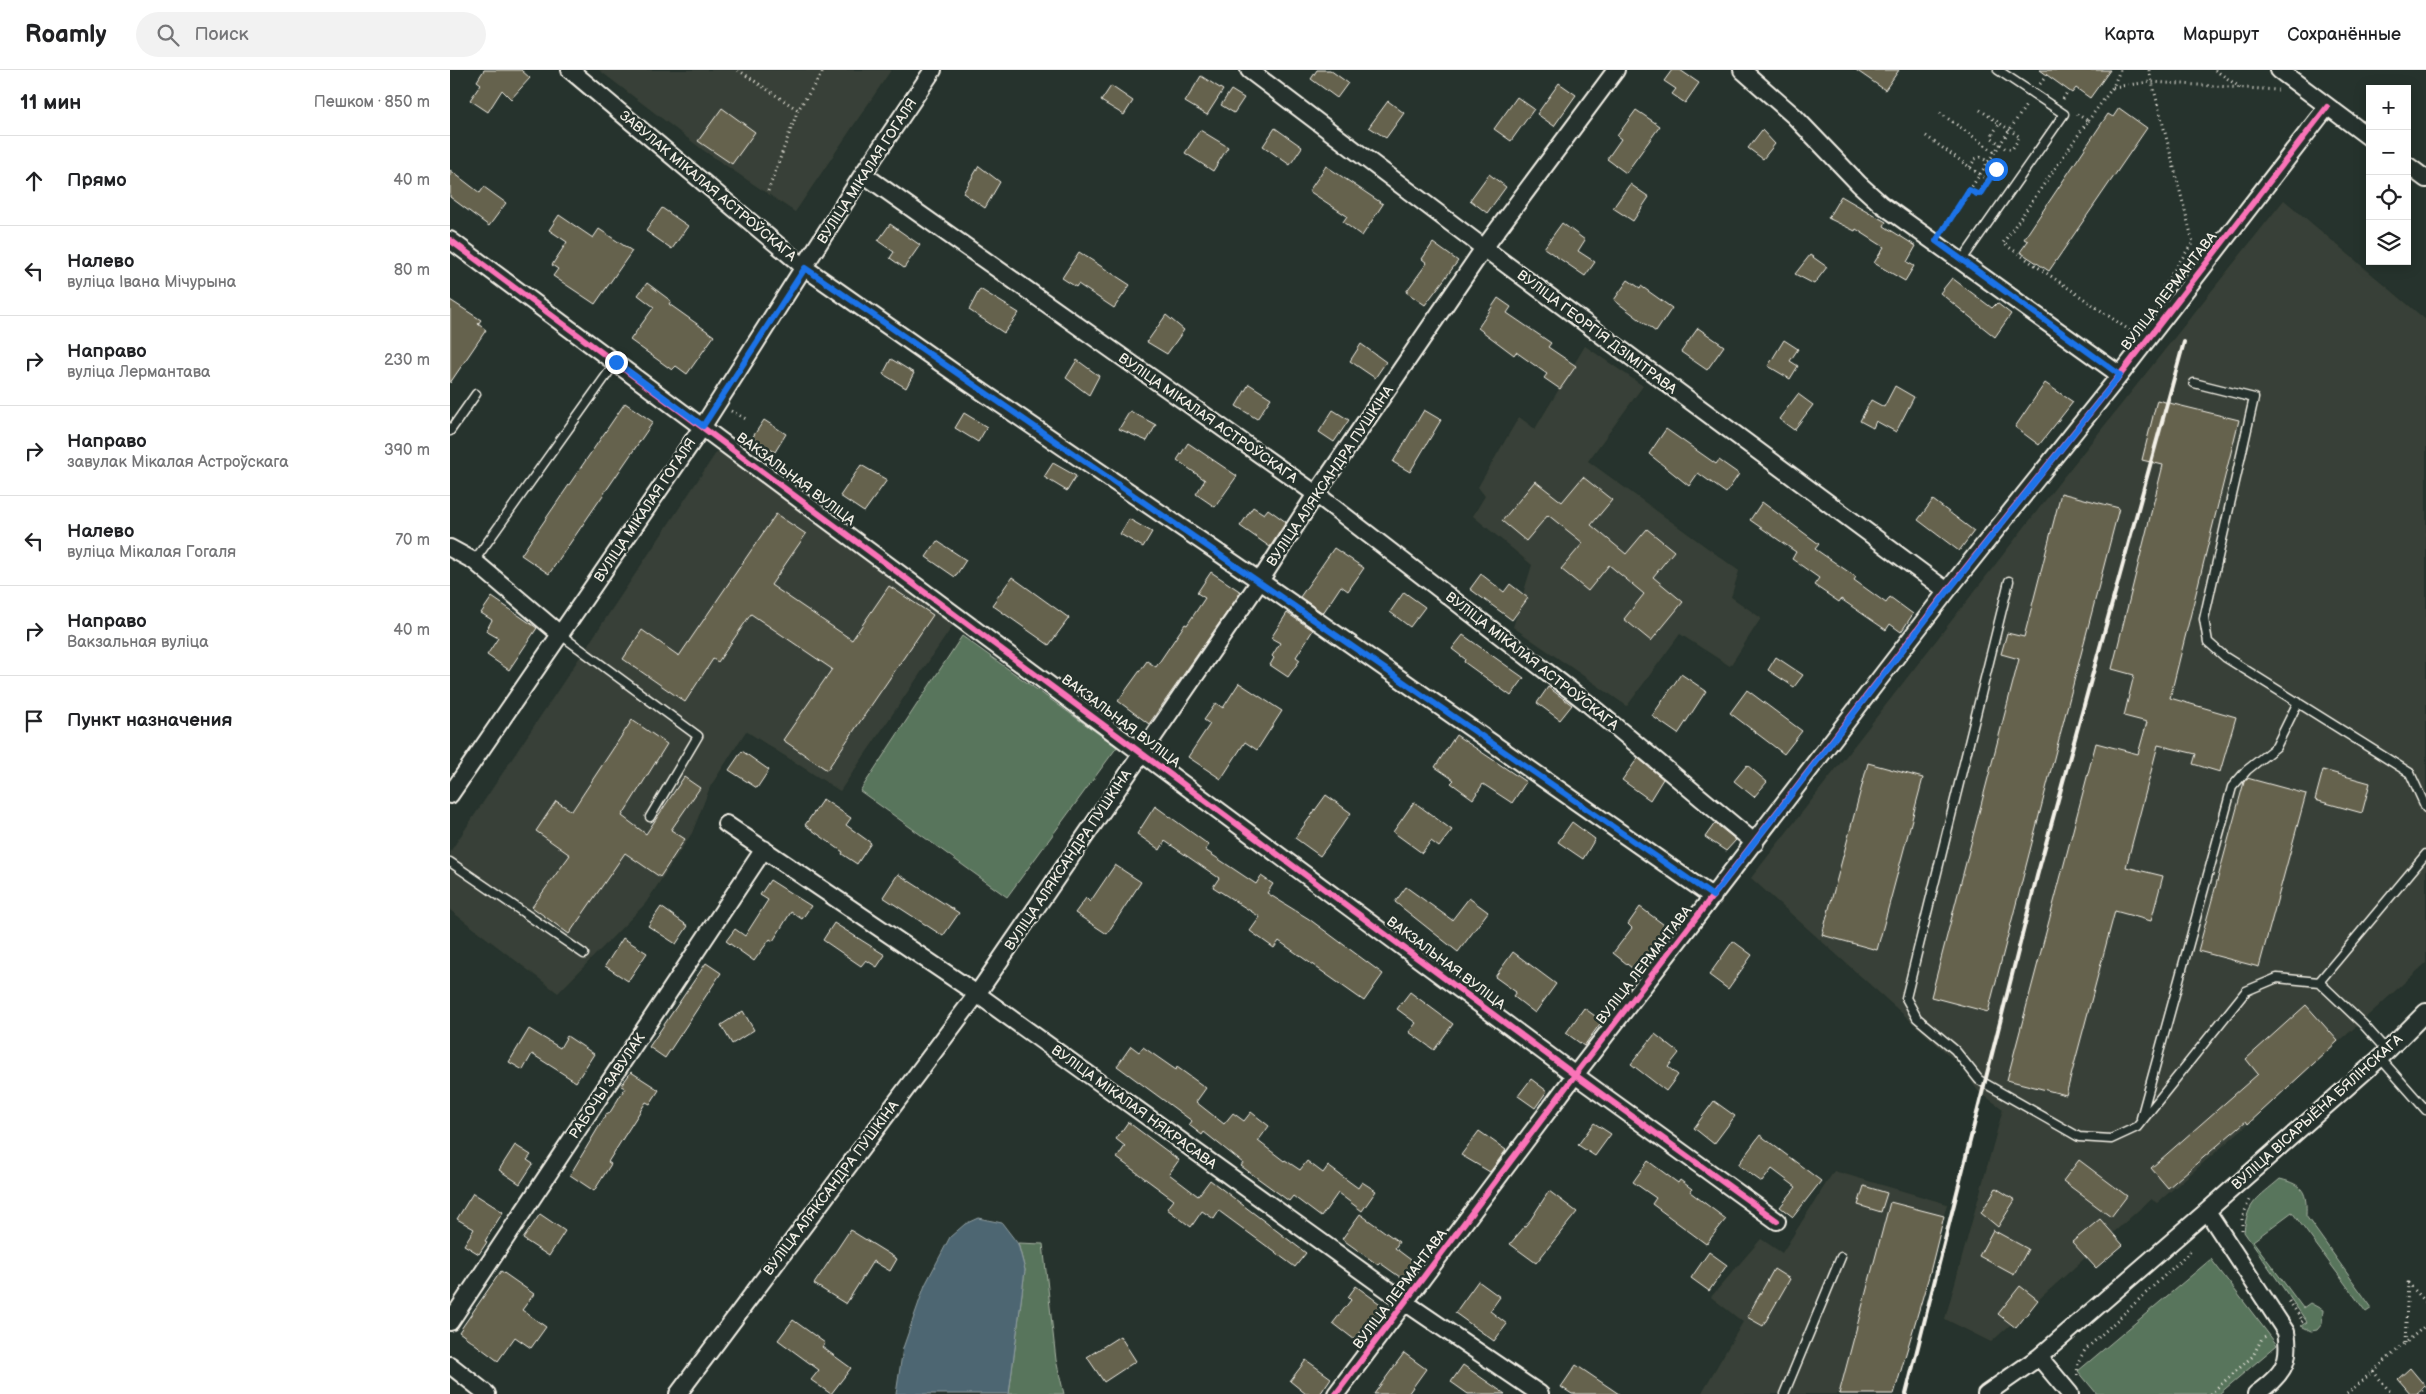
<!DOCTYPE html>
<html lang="ru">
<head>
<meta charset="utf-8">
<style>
	:root { --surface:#fff; --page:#f2f2f2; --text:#202124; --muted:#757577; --line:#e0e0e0 }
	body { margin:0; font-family:"Balsamiq Sans",sans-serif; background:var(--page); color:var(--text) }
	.controls { position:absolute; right:15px; top:15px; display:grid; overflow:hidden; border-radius:0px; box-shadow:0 2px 12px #0003 }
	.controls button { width:45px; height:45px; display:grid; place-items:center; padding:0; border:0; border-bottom:1px solid var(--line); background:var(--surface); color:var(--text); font:25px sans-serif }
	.stop { position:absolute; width:15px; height:15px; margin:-11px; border:4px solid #1a73e8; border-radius:50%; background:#fff }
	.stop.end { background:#1a73e8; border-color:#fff; box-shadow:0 1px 5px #0008 }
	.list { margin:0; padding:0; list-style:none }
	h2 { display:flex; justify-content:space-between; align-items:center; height:65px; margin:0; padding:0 20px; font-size:21px }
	h2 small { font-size:16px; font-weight:400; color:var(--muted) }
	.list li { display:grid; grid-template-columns:32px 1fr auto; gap:15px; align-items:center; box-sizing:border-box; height:90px; padding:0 20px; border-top:1px solid var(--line) }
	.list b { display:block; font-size:19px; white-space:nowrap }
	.list p { margin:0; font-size:16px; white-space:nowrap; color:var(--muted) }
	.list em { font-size:16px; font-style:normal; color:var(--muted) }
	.icon { flex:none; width:28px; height:28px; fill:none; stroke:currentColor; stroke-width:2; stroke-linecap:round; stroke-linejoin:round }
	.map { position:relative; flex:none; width:1976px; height:1324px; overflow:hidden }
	header { display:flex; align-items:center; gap:30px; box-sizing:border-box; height:70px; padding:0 25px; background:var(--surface); border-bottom:1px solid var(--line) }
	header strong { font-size:24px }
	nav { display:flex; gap:28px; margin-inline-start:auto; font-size:18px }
	.search { width:350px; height:45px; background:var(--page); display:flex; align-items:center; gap:12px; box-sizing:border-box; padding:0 18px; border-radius:28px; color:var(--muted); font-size:19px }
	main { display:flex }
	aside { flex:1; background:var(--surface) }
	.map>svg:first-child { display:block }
</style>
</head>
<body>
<header>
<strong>Roamly</strong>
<div class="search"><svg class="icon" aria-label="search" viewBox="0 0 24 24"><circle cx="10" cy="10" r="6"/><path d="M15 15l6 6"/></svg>Поиск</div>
<nav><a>Карта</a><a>Маршрут</a><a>Сохранённые</a></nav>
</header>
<main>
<aside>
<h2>11 мин<small>Пешком · 850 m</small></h2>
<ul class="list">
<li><svg class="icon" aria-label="ahead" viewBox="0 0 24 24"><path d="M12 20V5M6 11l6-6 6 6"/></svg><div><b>Прямо</b></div><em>40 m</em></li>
<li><svg class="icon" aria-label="left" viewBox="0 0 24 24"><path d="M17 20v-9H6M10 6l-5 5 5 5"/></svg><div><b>Налево</b><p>вуліца Івана Мічурына</p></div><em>80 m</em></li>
<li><svg class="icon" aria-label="right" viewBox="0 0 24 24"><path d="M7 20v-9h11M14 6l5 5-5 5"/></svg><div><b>Направо</b><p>вуліца Лермантава</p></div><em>230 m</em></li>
<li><svg class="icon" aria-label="right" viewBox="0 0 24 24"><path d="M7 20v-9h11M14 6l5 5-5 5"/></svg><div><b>Направо</b><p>завулак Мікалая Астроўскага</p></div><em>390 m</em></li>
<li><svg class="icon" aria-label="left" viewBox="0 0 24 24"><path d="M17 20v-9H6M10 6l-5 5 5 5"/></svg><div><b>Налево</b><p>вуліца Мікалая Гогаля</p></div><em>70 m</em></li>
<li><svg class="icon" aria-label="right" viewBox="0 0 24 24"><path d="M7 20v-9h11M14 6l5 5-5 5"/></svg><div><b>Направо</b><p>Вакзальная вуліца</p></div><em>40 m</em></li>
<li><svg class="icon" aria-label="arrive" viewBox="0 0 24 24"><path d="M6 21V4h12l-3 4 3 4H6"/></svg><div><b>Пункт назначения</b></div></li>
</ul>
</aside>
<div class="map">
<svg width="1976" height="1324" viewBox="0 0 1976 1324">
	<rect width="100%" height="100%" fill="#26332d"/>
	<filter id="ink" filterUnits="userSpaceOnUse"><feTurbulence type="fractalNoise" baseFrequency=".02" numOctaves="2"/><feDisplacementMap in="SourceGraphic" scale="10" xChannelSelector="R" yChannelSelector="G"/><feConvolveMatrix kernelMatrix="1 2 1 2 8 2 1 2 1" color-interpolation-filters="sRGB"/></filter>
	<g filter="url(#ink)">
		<path fill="#394137" d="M149 0H441L345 142 253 80Z
			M1834 130 1976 250V893L1798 1054 1707 1133 1701 1129 1541 1272 1495 1249 1553 1039 1528 1021 1511 996 1301 808 1612 409Z
			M1135 276 1193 316 1138 391 1289 501 1281 527 1311 548 1280 596 1230 564 1177 636 1063 557 1082 495 1023 446 1035 426 1028 417 1069 347 1085 359Z
			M270 377 504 554 390 721 296 661 260 717 242 763 195 834 108 923 0 840V782Z
			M1384 1101 1497 1134 1444 1324H1251L1293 1252 1261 1227 1311 1169 1332 1183Z"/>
		<path fill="#58745c" stroke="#a6b2a2" d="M512 566 667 677 557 827 410 721Z
			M1830 1109C1854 1115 1857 1122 1856 1146L1922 1238 1916 1242 1842 1142 1803 1171 1853 1238 1860 1233 1873 1240 1872 1254 1867 1260 1861 1261 1851 1256 1857 1252 1794 1162C1797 1132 1808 1128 1830 1109Z
			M568 1173 593 1174 606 1290 614 1324H559L575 1200Z
			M1761 1189 1827 1275 1769 1324H1647L1628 1301Z"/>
		<path fill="#4e6672" stroke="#909ea1" d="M528 1148 552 1153 568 1174 575 1200 559 1324H446L453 1278 475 1215 500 1167 515 1154Z"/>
		<path fill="#65624e" stroke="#f4f1e8" d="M34 0H71L80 8 61 29 52 20 38 42 20 30 31 14 27 11Z
			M867 0H880L898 13 887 28 861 9Z
			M1222 0H1230L1249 13 1235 33 1222 24 1226 19 1214 11Z
			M1406 0H1449L1435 20Z
			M1590 0H1660L1640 28 1626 18 1622 23Z
			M751 6 773 20 757 45 735 32Z
			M1109 13 1126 25 1104 56 1087 44Z
			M661 16 683 31 674 45 651 31Z
			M781 20 794 28 784 43 771 35Z
			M1067 27 1084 39 1061 71 1044 59Z
			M938 31 954 43 936 68 919 57Z
			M272 38 305 62 282 94 248 71Z
			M1669 38 1697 58 1599 201 1570 182 1578 171 1574 169 1658 44 1663 47Z
			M1186 40 1210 56 1176 103 1157 89 1171 69 1167 66Z
			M825 58 852 77 840 95 813 76Z
			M750 60 778 77 763 101 735 83Z
			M1312 60 1325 74 1313 89 1298 78Z
			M529 96 550 112 535 138 513 123Z
			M876 96 933 134 912 166 893 152 897 146 859 121Z
			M0 100 30 123 34 117 56 133 39 156 0 127Z
			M1039 104 1056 117 1037 143 1020 130Z
			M1180 114 1199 127 1183 151 1163 138Z
			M1391 126 1436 152 1434 156 1466 176 1457 192 1464 196 1455 211 1424 193 1434 177 1406 159 1405 161 1378 148Z
			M212 138 238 156 222 179 196 161Z
			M109 145 143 168 149 159 182 181 145 234 103 206 108 199 102 195 117 172 99 160Z
			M1112 153 1135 170 1128 181 1145 192 1135 206 1094 178Z
			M440 154 470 175 454 198 440 188 444 182 428 171Z
			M983 173 1008 191 975 235 956 222 977 193 972 189Z
			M629 182 680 215 664 238 628 214 626 217 612 208Z
			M1360 185 1377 197 1364 214 1345 204Z
			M1502 208 1542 238 1547 233 1561 244 1545 267 1490 223Z
			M1178 210 1190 218 1191 216 1222 238 1206 262 1164 230Z
			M197 213 221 231 219 234 264 266 237 304 226 296 222 300 180 270 204 237 188 225Z
			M530 219 569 243 554 263 519 240Z
			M1048 228 1061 237 1057 243 1101 273 1098 277 1126 296 1110 319 1094 308 1097 304 1066 282 1064 285 1028 258Z
			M0 230 31 250 28 254 36 260 0 313Z
			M716 245 734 260 717 284 697 272Z
			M1248 258 1274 276 1257 300 1231 282Z
			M1334 270 1348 279 1340 291 1348 296 1340 309 1318 296Z
			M911 274 936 292 925 308 900 291Z
			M441 289 464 303 456 318 433 304Z
			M627 290 649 306 639 325 616 308Z
			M1595 313 1623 332 1589 375 1565 357Z
			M799 314 821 328 807 349 786 336Z
			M1445 316 1464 327 1446 362 1426 351 1423 358 1410 351 1421 330 1434 337Z
			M1348 324 1363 335 1344 360 1329 349Z
			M1707 330 1789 350 1720 628 1786 647 1770 702 1743 694 1746 684 1708 675 1676 797 1713 806 1701 851 1665 841 1616 1025 1557 1010 1646 673 1688 684 1697 652 1674 646 1684 605 1662 599 1713 395 1692 390Z
			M175 333 203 352 99 504 71 485Z
			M883 340 899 350 884 372 869 362Z
			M974 340 991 350 960 402 943 392Z
			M680 341 706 355 697 371 669 359Z
			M514 343 537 357 528 372 505 358Z
			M314 350 336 364 325 382 302 368Z
			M1216 359 1266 394 1269 390 1289 404 1276 423 1248 403 1239 416 1199 384Z
			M738 373 787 406 765 437 746 424 755 410 727 390Z
			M603 393 626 406 617 421 594 407Z
			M411 395 437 410 414 442 390 426Z
			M1133 407 1162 430 1141 455 1176 484 1197 459 1224 481 1203 507 1233 532 1201 571 1174 549 1194 524 1159 495 1138 521 1111 499 1133 473 1098 445 1076 471 1052 451 1085 411 1112 432Z
			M1611 423 1669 438 1538 942 1481 927 1569 589 1551 584 1557 563 1574 567Z
			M1483 430 1524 461 1509 481 1468 450Z
			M1312 432 1369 474 1365 479 1406 507 1404 510 1436 533 1440 527 1463 544 1451 562 1440 554 1436 560 1404 538 1391 529 1389 532 1364 515 1369 508 1342 489 1346 482 1300 450Z
			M803 437 814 444 818 439 836 452 820 477 790 456Z
			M326 444 356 464 321 515 402 570 439 516 483 545 377 700 333 670 382 599 301 544 268 592 263 589 235 632 173 589 192 560 229 586Z
			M679 449 702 462 693 477 670 464Z
			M487 471 516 490 505 507 476 487Z
			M884 478 914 498 898 521 891 516 873 543 850 527Z
			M761 502 791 522 699 654 668 631 697 591 706 597 735 554 737 555 755 528 747 523Z
			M1031 504 1054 522 1060 514 1078 528 1062 550 1020 519Z
			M562 507 619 548 599 575 542 535Z
			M954 522 975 537 960 557 940 542Z
			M42 527 87 558 59 600 37 585 48 568 36 561 42 550 31 543Z
			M837 543 863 560 846 587 850 590 838 607 820 595 824 588 822 586 830 573 821 568Z
			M1013 565 1074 608 1061 626 1014 592 1015 589 1002 579Z
			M1326 587 1353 605 1344 617 1318 600Z
			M1231 604 1256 621 1228 664 1202 646Z
			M789 613 832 641 807 680 795 672 771 709 738 687 760 654 754 650 766 633 773 638Z
			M1098 617 1122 635 1110 650 1087 633Z
			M1297 620 1352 661 1334 684 1280 643Z
			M182 650 217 674 172 746 196 764 234 707 250 718 221 760 235 769 210 807 175 783 119 864 82 837 120 785 86 761 106 731 122 741Z
			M1006 665 1076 712 1062 733 1033 714 1023 729 1001 713 1004 710 985 697Z
			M292 681 319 700 307 718 279 700Z
			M1188 688 1213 709 1200 730 1172 710Z
			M1418 693 1473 708 1427 880 1372 865Z
			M1297 695 1317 712 1304 727 1284 711Z
			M1873 700 1920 713 1912 743 1865 730Z
			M1797 708 1856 724 1809 897 1748 881 1794 712Z
			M876 725 901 743 870 786 845 768Z
			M373 729 401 748 396 755 421 773 407 794 392 784 393 782 355 755Z
			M964 732 1002 760 989 777 981 771 972 783 943 762Z
			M705 736 759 775 755 780 806 814 811 806 823 814 817 823 859 849 933 904 914 931 829 871 824 878 800 861 810 847 763 817 769 808 715 771 710 780 687 764Z
			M1122 752 1145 769 1133 789 1108 772Z
			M1265 753 1286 770 1276 781 1255 767Z
			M665 795 691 812 657 864 625 843 636 828 640 832Z
			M448 804 509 843 493 866 433 827Z
			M320 810 361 836 352 849 341 842 323 871 320 869 304 891 276 871 285 859 295 866 318 830 310 825Z
			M956 817 1002 850 1019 828 1038 842 1008 882 945 832Z
			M211 837 238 856 226 874 198 856Z
			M1190 837 1221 860 1187 902 1163 883 1182 858 1178 854Z
			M384 853 435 885 427 897 416 890 411 896 373 870Z
			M173 868 197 883 178 911 155 896Z
			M1283 871 1302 885 1278 919 1259 905Z
			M1063 882 1106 914 1085 943 1063 926 1066 922 1045 907Z
			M256 893 271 903 215 988 199 977Z
			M960 922 1003 954 984 980 959 962 966 953 947 939Z
			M1856 935 1888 971 1798 1054 1796 1051 1718 1118 1701 1098 1808 1004 1796 989Z
			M1134 938 1152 951 1134 976 1116 963Z
			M293 941 304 960 282 974 271 955Z
			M79 959 110 978 117 966 144 984 126 1012 82 984 73 1000 59 992Z
			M1205 964 1229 983 1218 997 1228 1005 1216 1021 1181 994Z
			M681 976 689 982 693 977 726 1000 727 997 756 1018 746 1032 774 1054 783 1043 794 1051 801 1042 819 1056 808 1071 834 1091 835 1090 850 1100 857 1091 873 1103 878 1096 908 1118 912 1112 926 1121 912 1141 888 1123 871 1147 843 1126 839 1131 791 1096 793 1093 754 1062 752 1065 739 1055 742 1051 667 996Z
			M181 1002 209 1020 200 1034 196 1032 158 1092 161 1094 144 1121 120 1105 157 1043 159 1044 175 1018 171 1016Z
			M1081 1009 1097 1021 1085 1038 1068 1026Z
			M1264 1031 1285 1046 1264 1074 1244 1058Z
			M678 1052 729 1090 719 1104 748 1126 760 1110 856 1183 845 1197 769 1141 764 1149 752 1141 741 1157 717 1139 724 1130 667 1088 675 1076 666 1069Z
			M1144 1053 1161 1064 1145 1086 1128 1075Z
			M1029 1061 1056 1080 1040 1102 1011 1085Z
			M1310 1065 1371 1111 1343 1147 1330 1137 1346 1117 1322 1099 1312 1112 1288 1095Z
			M65 1075 81 1085 77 1090 83 1094 70 1114 49 1100Z
			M1629 1090 1677 1126 1661 1147 1613 1111Z
			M1198 1091 1228 1113 1230 1110 1242 1119 1240 1122 1276 1149 1256 1174 1202 1134 1206 1128 1183 1112Z
			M1414 1116 1437 1123 1431 1142 1408 1135Z
			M1546 1118 1565 1130 1548 1157 1531 1143Z
			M1099 1121 1127 1142 1086 1193 1060 1174 1081 1149Z
			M23 1123 53 1142 35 1171 37 1172 29 1184 14 1175 24 1159 7 1149Z
			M1440 1132 1494 1146 1479 1206 1444 1324H1389Z
			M90 1144 115 1161 99 1186 73 1169Z
			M910 1144 949 1172 945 1178 969 1196 957 1212 930 1193 928 1195 892 1169Z
			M1650 1149 1673 1175 1646 1198 1622 1172Z
			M400 1160 447 1189 440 1201 423 1191 396 1234 364 1214Z
			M1543 1160 1578 1179 1564 1205 1529 1186Z
			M1259 1182 1277 1195 1259 1221 1241 1208Z
			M1324 1199 1340 1209 1313 1256 1297 1247Z
			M51 1201 84 1224 72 1240 96 1257 81 1278 65 1267 48 1291 9 1262Z
			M1028 1211 1050 1227 1040 1241 1057 1254 1044 1271 1005 1243Z
			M906 1216 937 1239 929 1250 922 1246 905 1270 883 1253 901 1230 898 1227Z
			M1570 1216 1588 1230 1566 1258 1548 1244Z
			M343 1250 375 1273 372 1277 401 1298 381 1324 361 1310 369 1300 328 1270Z
			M670 1266 686 1291 654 1312 637 1287Z
			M954 1283 976 1299 958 1324H924Z
			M856 1290 881 1308 870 1324H856L840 1311Z
			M1013 1295 1055 1324H1018L1001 1312Z
			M1126 1295 1169 1324H1122L1111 1317Z
			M1960 1298 1975 1316 1966 1324H1961L1948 1309Z"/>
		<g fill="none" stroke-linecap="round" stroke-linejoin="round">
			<g stroke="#f4f1e8" stroke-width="11">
				<path id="lane" d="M1512 190 1614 44 1548 0
					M1744 313 1804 328 1754 549 1758 572 1775 587 1960 703 1976 738
					M0 361 26 324
					M24 491 166 292
					M1559 511 1456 928 1467 948 1505 980 1529 1010 1629 1067 1661 1069 1687 1057 1796 921 1827 908 1869 912 1913 954 1937 981
					M111 565 248 666 200 747
					M0 792 134 884
					M1869 912 1976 784
					M1930 988 1976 1040
					M1691 1048 1782 717 1797 700 1826 677 1848 632
					M1334 1324 1391 1187"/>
			</g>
			<g stroke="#f4f1e8" stroke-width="20">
				<path id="street" d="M120 0 355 198 512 308 810 511 1263 827
					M799 0 1034 178 1497 521
					M1292 0 1344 46 1409 114 1431 134 1670 305
					M1829 0 1920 68
					M1957 95 1976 109
					M413 104 866 424 1136 632 1305 773
					M0 170 1125 1005 1327 1151
					M0 478 24 491 111 565
					M0 725 253 356 413 104 483 0
					M276 754 527 924 956 1233 1090 1324
					M1757 1141 1836 1262C1842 1295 1830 1306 1806 1324
					M0 1252 314 779
					M1589 1287 1620 1324
					M0 1295 37 1324
					M228 1324 527 924 810 511 866 424 1034 178 1166 0
					M886 1324 1125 1005 1497 521 1670 305 1877 37
					M1536 1324 1589 1287 1757 1141 1930 988 1976 942"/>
			</g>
			<path stroke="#f4f1e8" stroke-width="3" stroke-dasharray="1 4" stroke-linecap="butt" d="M288 0 348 40
				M1699 0 1743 172 1709 223
				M1765 0 1791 18
				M1590 14 1596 6
				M1663 17 1700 12 1828 20
				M1613 29 1618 21
				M1530 40 1570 67 1562 79H1556L1542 68 1543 63 1550 53
				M1490 43 1545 82
				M1627 44 1638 51 1553 173 1682 262
				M1638 51 1663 17 1670 0
				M1476 66 1539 111
				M1519 120 1527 124 1530 123 1546 100 1543 96 1531 87 1525 89 1520 97
				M318 121 348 40 374 0
				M1494 158 1577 34
				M281 341 296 349
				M1792 1160V1148L1800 1128
				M1839 1231 1853 1251 1850 1253
				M1955 1273 1958 1213 1976 1232
				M1923 1301 1942 1324
				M1627 1305 1628 1292 1635 1280 1742 1180
				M1760 1324 1803 1286 1812 1268 1818 1265
				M1897 1324 1976 1255
				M1968 1324 1976 1317"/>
			<use href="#lane" stroke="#26332d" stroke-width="8"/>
			<use href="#street" stroke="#26332d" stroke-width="16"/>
			<path stroke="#f4f1e8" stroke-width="4" d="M1456 1324 1587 806 1734 272"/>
			<g stroke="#26332d" stroke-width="9">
				<path id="cycleway" d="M0 170 1125 1005 1327 1151
					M886 1324 1125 1005 1497 521 1670 305 1877 37"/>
			</g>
			<use href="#cycleway" stroke="#fb73b8" stroke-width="6"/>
		</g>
	</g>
	<g fill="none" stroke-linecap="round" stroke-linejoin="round" filter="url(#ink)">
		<path stroke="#1a73e8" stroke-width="6" d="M166 292 253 356 355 198 1263 826 1498 521 1670 305 1486 171 1519 120 1527 124H1530L1546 99"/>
	</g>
	<g text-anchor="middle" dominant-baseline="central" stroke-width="5" stroke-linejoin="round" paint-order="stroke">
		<g font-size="14" fill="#f4f1e8" stroke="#26332d">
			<text transform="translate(417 101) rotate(-57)">ВУЛІЦА МІКАЛАЯ ГОГАЛЯ</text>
			<text transform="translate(258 116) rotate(40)">ЗАВУЛАК МІКАЛАЯ АСТРОЎСКАГА</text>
			<text transform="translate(1719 221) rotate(-52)">ВУЛІЦА ЛЕРМАНТАВА</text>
			<text transform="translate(1147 262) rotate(37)">ВУЛІЦА ГЕОРГІЯ ДЗІМІТРАВА</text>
			<text transform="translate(758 348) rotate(35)">ВУЛІЦА МІКАЛАЯ АСТРОЎСКАГА</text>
			<text transform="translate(880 406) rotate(-56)">ВУЛІЦА АЛЯКСАНДРА ПУШКІНА</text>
			<text transform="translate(346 409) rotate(37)">ВАКЗАЛЬНАЯ ВУЛІЦА</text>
			<text transform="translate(195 440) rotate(-56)">ВУЛІЦА МІКАЛАЯ ГОГАЛЯ</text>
			<text transform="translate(1082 591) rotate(38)">ВУЛІЦА МІКАЛАЯ АСТРОЎСКАГА</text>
			<text transform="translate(671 651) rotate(37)">ВАКЗАЛЬНАЯ ВУЛІЦА</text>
			<text transform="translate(618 790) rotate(-56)">ВУЛІЦА АЛЯКСАНДРА ПУШКІНА</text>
			<text transform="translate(996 893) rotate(37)">ВАКЗАЛЬНАЯ ВУЛІЦА</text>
			<text transform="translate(1194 895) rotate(-52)">ВУЛІЦА ЛЕРМАНТАВА</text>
			<text transform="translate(157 1016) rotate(-56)">РАБОЧЫ ЗАВУЛАК</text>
			<text transform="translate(684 1037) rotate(36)">ВУЛІЦА МІКАЛАЯ НЯКРАСАВА</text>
			<text transform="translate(1867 1042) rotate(-42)">ВУЛІЦА ВІСАРЫЁНА БЯЛІНСКАГА</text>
			<text transform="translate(381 1118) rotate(-53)">ВУЛІЦА АЛЯКСАНДРА ПУШКІНА</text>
			<text transform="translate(950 1219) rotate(-53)">ВУЛІЦА ЛЕРМАНТАВА</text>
		</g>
	</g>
</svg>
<div class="controls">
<button>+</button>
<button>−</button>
<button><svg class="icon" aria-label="locate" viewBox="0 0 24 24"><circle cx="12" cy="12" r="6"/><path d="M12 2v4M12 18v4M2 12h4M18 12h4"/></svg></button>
<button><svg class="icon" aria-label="layers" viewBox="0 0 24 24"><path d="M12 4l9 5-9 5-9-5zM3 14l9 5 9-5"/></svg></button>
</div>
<div class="stop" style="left:1546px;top:99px"></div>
<div class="stop end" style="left:166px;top:292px"></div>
</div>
</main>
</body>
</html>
